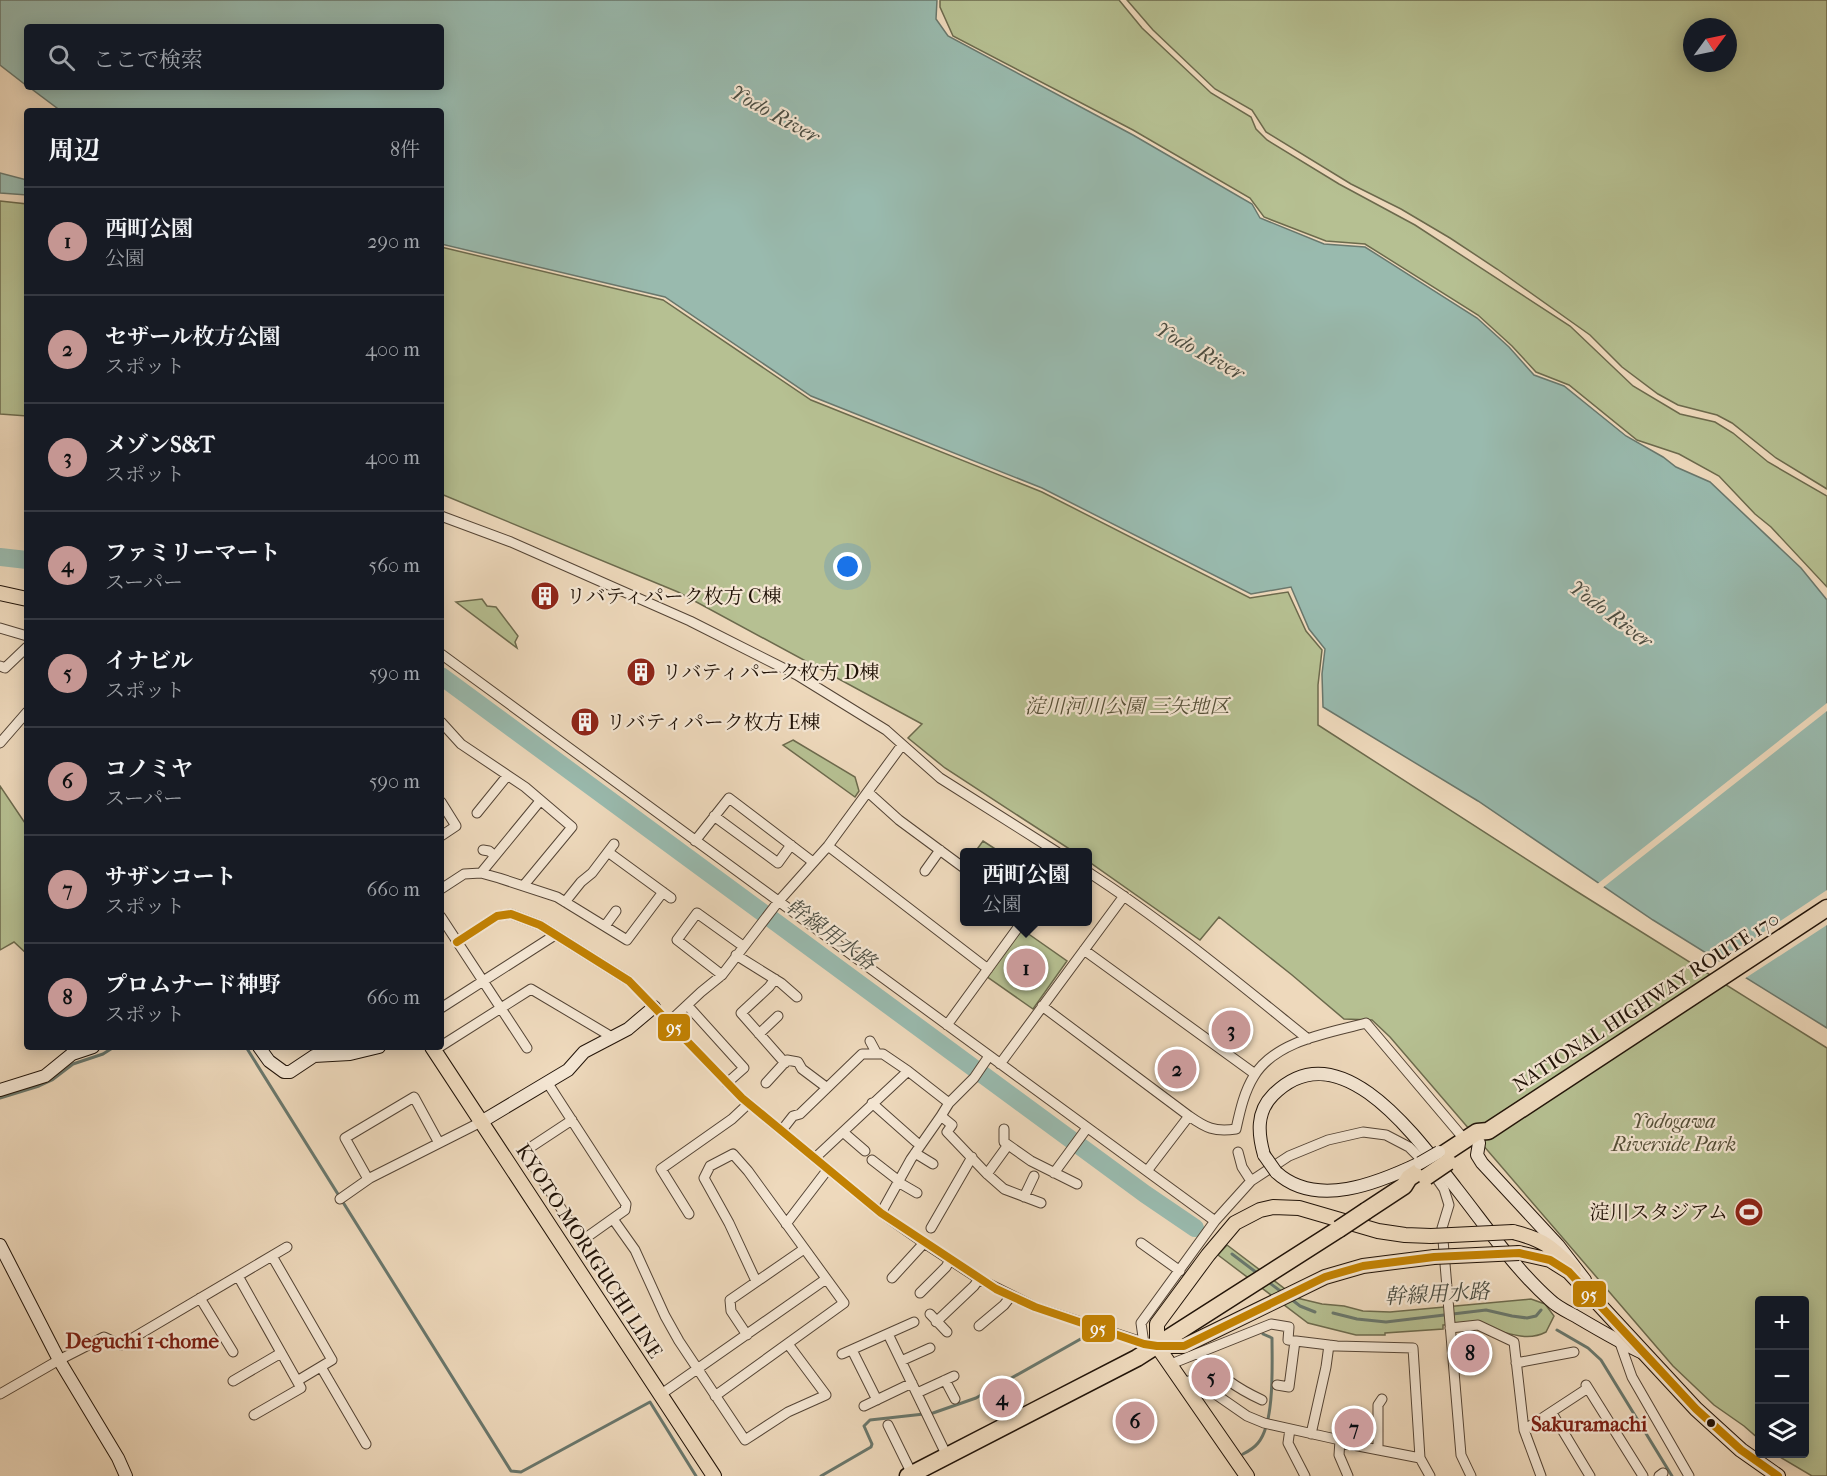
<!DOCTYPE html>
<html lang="ja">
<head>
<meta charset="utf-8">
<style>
	:root { --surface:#171b24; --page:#20242c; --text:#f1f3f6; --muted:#9ea1a6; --line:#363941; --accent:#c59692 }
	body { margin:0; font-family:"IM FELL French Canon","Noto Serif JP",serif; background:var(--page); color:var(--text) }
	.controls { position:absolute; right:18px; bottom:18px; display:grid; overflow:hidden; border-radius:6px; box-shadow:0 3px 15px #0003 }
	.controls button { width:54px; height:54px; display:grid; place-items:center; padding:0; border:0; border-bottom:2px solid var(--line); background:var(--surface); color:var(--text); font:30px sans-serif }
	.compass { position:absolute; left:1683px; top:18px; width:54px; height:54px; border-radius:50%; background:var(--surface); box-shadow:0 3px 15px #0003; rotate:57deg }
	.you { position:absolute; left:848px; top:567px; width:21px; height:21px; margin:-15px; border:4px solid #fff; border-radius:50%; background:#1a73e8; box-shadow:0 0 0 9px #1a73e833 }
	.badge { display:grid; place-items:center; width:39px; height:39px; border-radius:50%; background:var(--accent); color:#111; font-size:20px; font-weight:700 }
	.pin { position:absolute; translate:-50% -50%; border:3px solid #fff; box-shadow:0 2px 6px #0006 }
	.popup { position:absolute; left:960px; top:848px; width:132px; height:78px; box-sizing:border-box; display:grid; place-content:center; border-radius:6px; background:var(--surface); filter:drop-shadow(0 2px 4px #0005); font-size:20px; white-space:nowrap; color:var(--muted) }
	.popup b { font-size:22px; color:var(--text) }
	.popup::after { content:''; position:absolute; left:50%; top:100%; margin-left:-12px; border:12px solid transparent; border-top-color:var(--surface) }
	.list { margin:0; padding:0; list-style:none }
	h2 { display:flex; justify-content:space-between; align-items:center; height:78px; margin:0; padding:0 24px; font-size:26px }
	h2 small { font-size:20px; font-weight:400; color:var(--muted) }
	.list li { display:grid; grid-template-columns:39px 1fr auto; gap:18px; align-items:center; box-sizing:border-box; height:108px; padding:0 24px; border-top:2px solid var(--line) }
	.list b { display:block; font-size:22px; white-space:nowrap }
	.list p { margin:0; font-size:20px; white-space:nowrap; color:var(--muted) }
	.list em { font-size:20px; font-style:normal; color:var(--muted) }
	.icon { flex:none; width:33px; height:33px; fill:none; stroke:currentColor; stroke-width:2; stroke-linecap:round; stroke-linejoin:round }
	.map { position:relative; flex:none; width:1827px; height:1476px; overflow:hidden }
	.search { position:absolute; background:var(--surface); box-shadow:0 3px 15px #0003; left:24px; top:24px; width:420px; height:66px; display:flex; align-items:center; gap:15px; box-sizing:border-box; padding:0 21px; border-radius:6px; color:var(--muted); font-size:22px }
	.panel { position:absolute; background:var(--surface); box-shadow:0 3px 15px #0003; left:24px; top:108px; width:420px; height:942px; border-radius:6px }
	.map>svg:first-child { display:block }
</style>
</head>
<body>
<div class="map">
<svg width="1827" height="1476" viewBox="0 0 1827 1476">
	<rect width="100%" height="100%" fill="#eed9bc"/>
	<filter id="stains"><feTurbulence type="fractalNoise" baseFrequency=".00333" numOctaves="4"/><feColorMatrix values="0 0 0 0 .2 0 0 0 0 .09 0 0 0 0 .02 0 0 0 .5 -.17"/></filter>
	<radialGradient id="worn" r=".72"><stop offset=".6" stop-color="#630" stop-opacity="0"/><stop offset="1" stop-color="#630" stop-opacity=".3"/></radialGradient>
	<path fill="#b6c092" stroke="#6c6a4d" stroke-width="1.5" fill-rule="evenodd" d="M940 0H1119L1142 28 1211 93 1251 117 1256 129 1267 140 1339 184 1415 225 1570 326 1633 386 1680 414 1715 422 1733 433 1768 462 1827 496V587L1771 527 1755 514 1719 476 1679 454 1637 440 1569 385 1536 372 1512 346 1478 315 1365 244 1326 241 1264 217 1250 198 1133 130 953 36 940 7Z
		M1127 0H1827V489L1776 458 1732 423 1717 415 1678 405 1658 394 1622 367 1590 335 1497 269 1450 238 1401 209 1351 184 1266 132 1252 110 1215 89 1153 30ZM1692 27H1728V63H1692Z
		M0 201 27 204V416L0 414Z
		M441 247 663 300 811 400 1042 492 1250 598 1288 592 1306 631 1322 650 1318 685V725L1576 891 1827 1048V1476H1812L1775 1454H1804V1300H1760L1759 1439 1744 1426 1714 1405 1673 1366 1390 1037 1372 1020 1344 1019 1292 975 1219 917 1200 940 1088 861V852H1074L945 768 908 738 922 724 678 592 441 494Z
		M482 599 487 606 496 607 518 636 515 642 517 648 456 602Z
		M793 740 855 777 859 791 855 797 783 745Z
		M0 786 27 826V954L14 942 0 950Z
		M983 841 1000 852H975Z
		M1020 928 1067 961 1033 1009 986 976Z
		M1227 1245 1297 1298 1322 1304 1344 1306 1363 1311 1390 1312 1531 1299 1545 1304 1554 1316 1546 1332C1527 1342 1510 1333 1491 1329 1476 1325 1458 1324 1443 1325V1329L1385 1333V1335H1356L1308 1323 1218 1255Z"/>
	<path fill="#99baae" stroke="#69776c" stroke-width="1.5" d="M0 0H937L936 19 948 36 1133 135 1252 204 1260 218 1324 244 1365 247 1477 318 1509 347 1534 375 1564 386 1626 436 1663 457 1676 467 1710 482 1801 568 1827 600V1028L1653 920 1478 801 1323 707 1322 674 1325 649 1309 629 1291 587 1251 594 1042 488 811 396 665 297 441 244V111H61L29 87H441V27H27V86L0 65Z
		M0 173 27 180V195L0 193Z"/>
	<path fill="#eed9bc" d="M1827 703V711L1601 889 1596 885Z
		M1827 890V925L1744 979 1717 963Z"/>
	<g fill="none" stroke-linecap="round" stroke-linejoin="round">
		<path stroke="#69776c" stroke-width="3" d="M246 1047 511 1471 521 1472 650 1402 696 1476
			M0 1098 39 1086 52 1080 73 1064 103 1054 114 1047
			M1232 1254 1257 1273
			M1267 1281 1283 1293
			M1291 1299 1300 1306 1315 1312
			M1333 1313 1357 1319 1386 1322 1486 1310 1512 1316 1527 1318 1536 1316 1541 1310
			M1557 1330 1588 1348 1601 1360 1672 1476
			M1243 1454C1249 1451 1254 1448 1258 1443 1275 1423 1272 1364 1272 1338L1263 1334
			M821 1476 871 1447 872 1444 864 1426 870 1420 933 1413 976 1398 1093 1332"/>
		<path stroke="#99baae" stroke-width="18" d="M0 557 27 560
			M441 676 1145 1194 1195 1228"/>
		<g stroke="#544435" stroke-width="11">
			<path id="street" d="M441 516 511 542 690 621 797 675 886 730 940 778 1057 852
				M0 628 27 636
				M441 654 1215 1221
				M0 666 5 668 27 647
				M441 722 461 744 525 787 572 827 524 885
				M0 743 27 712
				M869 793 899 820 964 868
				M441 802 456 826 441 836
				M477 813 507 776
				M714 816 778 863 791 845
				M695 841 729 798 813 862
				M828 846 988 969
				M483 850 489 851 495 856
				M608 852 671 898
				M925 871 940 850
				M1088 872C1165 922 1236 981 1308 1039
				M481 873 540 801
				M441 889 464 874 481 873 499 878 557 897 627 940 663 892
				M565 902 581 882 592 873 614 844
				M441 917 527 1048
				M605 926 616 911
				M457 942 497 916 511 914 540 925 629 981 742 1098 881 1213 924 1243 979 1279 1035 1307 1154 1346
				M1084 950 1255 1074
				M736 955 781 983 797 997
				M722 975 677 940 697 913 743 946
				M775 979 769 987 741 1013 785 1063
				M688 1006 744 1068 727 1083
				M1042 1006 1189 1116
				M441 1008 555 935
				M669 1022 701 992 722 975 778 902 828 846 902 745
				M947 1025 1022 922
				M759 1034 778 1016
				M870 1041 877 1054
				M441 1046 531 989 612 1037
				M1000 1064 1124 896
				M547 1082 626 1204 625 1210 587 1237 579 1236 527 1156 528 1149 572 1120
				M766 1083 787 1060 798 1062 802 1069 826 1087
				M872 1103 916 1142
				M949 1103 974 1078 989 1056
				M1004 1129V1142L1031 1161 1077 1184
				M782 1130 793 1116 800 1114 862 1054H883L908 1071
				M843 1132 865 1151
				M1238 1152 1242 1167 1251 1181
				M915 1153 933 1164
				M815 1158 908 1071 949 1103 941 1116 952 1125 947 1132 987 1174 1004 1189 1041 1203
				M872 1160 899 1181
				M1147 1171 1189 1116C1206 1128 1214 1132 1236 1129 1240 1111 1244 1092 1254 1076 1276 1040 1330 1033 1366 1023L1465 1140
				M1054 1173 1087 1128
				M987 1174 1008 1145
				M368 1179 345 1138 414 1097 439 1143
				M898 1182 917 1193
				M1024 1197 1034 1176
				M340 1199 370 1178 481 1122
				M881 1213 911 1159 941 1116
				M689 1214 661 1169 732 1119 748 1104
				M613 1219 635 1250 665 1316 679 1341 745 1440 788 1412 826 1395 788 1344
				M786 1224 828 1169
				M931 1228 972 1157
				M1141 1243 1180 1271
				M272 1256 332 1360 297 1381
				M238 1276 301 1388 254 1415
				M892 1278 924 1243
				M920 1293 946 1267 950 1260
				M200 1298 233 1352
				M930 1314 947 1332
				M936 1322 974 1286 979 1279
				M979 1326 1004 1305 1011 1296
				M1450 1328 1478 1325 1514 1342 1524 1430 1541 1476
				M888 1334 947 1456
				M747 1335 731 1311 730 1300 804 1249
				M1620 1343 1632 1377 1689 1476
				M1144 1344 1141 1323 1215 1221 1251 1181 1289 1156 1328 1140 1363 1132 1386 1135 1409 1147 1428 1166 1444 1189 1449 1205 1442 1228 1461 1455 1471 1476
				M852 1350 877 1400
				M1199 1353C1218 1375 1236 1388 1262 1400
				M842 1354 914 1322
				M901 1361 930 1348
				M1516 1363 1574 1352
				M1171 1364 1271 1324 1289 1327 1288 1340 1337 1346 1413 1348 1420 1458
				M321 1367 366 1444
				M945 1380 955 1399
				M233 1381 281 1353
				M1183 1382 1195 1380 1247 1416 1264 1423 1340 1440 1343 1443 1420 1458 1430 1476
				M1277 1385 1289 1387 1295 1341
				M1586 1385 1643 1476
				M917 1393 954 1376
				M0 1394 59 1360 104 1337 121 1345 287 1247
				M660 1395 826 1279
				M715 1396 844 1303 748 1171 733 1154 710 1166 704 1178 729 1223 756 1281
				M864 1406 912 1383
				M1552 1413 1590 1476
				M888 1425 912 1474
				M1290 1429 1288 1443 1305 1476
				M1524 1430 1588 1388
				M1311 1434 1326 1367 1329 1345
				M1340 1440 1339 1455 1348 1476
				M1378 1448V1405L1382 1399
				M1659 1476 1663 1473"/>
		</g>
		<g stroke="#211308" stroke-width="14">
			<path id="secondary" d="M259 1047 269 1061 284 1072H290L314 1056 350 1054 379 1047
				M0 1090 45 1076 72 1054 93 1047
				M481 1122 568 1070 584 1052 628 1029 654 1007
				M1479 1143 1477 1155 1482 1163 1558 1245 1585 1280
				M1264 1155C1258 1134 1256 1112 1273 1095 1340 1027 1419 1141 1456 1188 1486 1226 1514 1268 1550 1300 1557 1307 1568 1312 1577 1317 1599 1330 1621 1343 1645 1354
				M1276 1172C1316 1209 1378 1183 1420 1163
				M0 1245 59 1360 118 1458 126 1476"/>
		</g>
		<g stroke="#211308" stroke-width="16">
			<path id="primary" d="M0 593 27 599
				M432 1047 714 1476
				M1513 1232C1545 1240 1551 1247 1574 1269
				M1519 1253 1550 1260 1569 1272 1696 1409 1741 1450 1778 1476
				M1157 1346V1324L1208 1255 1235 1223 1260 1210 1273 1207 1299 1208 1378 1231 1405 1235 1431 1236
				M1157 1346H1184L1325 1277 1363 1266 1434 1257
				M1157 1346 1247 1476"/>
		</g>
		<g stroke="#211308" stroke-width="19">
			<path id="highway" d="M1442 1155 1477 1132 1488 1131 1827 908
				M1366 1211 1404 1186 1409 1178 1421 1170
				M908 1476 1137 1358 1339 1229"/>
		</g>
		<use href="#street" stroke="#f4e6d3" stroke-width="9"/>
		<use href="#secondary" stroke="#f4e6d3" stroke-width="12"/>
		<use href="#primary" stroke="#eed9bc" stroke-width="14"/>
		<use href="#highway" stroke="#eed9bc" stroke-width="16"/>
		<g stroke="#211308" stroke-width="14" stroke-linecap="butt">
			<path id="secondary-bridge" d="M1264 1155 1276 1172
				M1420 1163 1439 1152"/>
		</g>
		<g stroke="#211308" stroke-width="16" stroke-linecap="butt">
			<path id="primary-bridge" d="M1431 1236 1513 1232
				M1434 1257 1519 1253"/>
		</g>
		<g stroke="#211308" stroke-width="19" stroke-linecap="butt">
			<path id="highway-bridge" d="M1426 1177 1448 1162
				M1339 1229 1366 1211"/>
		</g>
		<use href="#secondary-bridge" stroke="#f4e6d3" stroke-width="12"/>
		<use href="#primary-bridge" stroke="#eed9bc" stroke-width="14"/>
		<use href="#highway-bridge" stroke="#eed9bc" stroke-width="16"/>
		<g stroke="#f4e6d3" stroke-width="12">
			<path id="bus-1" d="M457 942 497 916 511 914 540 925 629 981 742 1098 881 1213 996 1289 1035 1307 1144 1344 1157 1346H1184L1325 1277 1363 1266 1434 1257 1519 1253 1550 1260 1569 1272 1696 1409 1741 1450 1778 1476"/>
		</g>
		<use href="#bus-1" stroke="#c28102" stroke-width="8"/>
	</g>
	<defs>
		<g id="building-disc" transform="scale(1.5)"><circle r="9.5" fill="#8f2418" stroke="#f4e6d3"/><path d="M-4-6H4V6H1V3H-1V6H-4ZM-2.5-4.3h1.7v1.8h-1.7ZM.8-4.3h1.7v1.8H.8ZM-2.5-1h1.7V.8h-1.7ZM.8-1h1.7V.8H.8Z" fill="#fff"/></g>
		<g id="stadium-disc" transform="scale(1.5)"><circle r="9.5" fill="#8f2418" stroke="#f4e6d3"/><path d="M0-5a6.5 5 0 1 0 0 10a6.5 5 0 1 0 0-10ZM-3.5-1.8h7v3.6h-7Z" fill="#fff"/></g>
	</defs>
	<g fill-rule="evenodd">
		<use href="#building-disc" x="545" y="596"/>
		<use href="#building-disc" x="641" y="672"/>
		<use href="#building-disc" x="585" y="722"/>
		<use href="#stadium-disc" x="1749" y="1212"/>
	</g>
	<circle fill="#211308" stroke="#f4e6d3" stroke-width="2" cx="1711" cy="1423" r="5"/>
	<g text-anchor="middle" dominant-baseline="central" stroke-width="4.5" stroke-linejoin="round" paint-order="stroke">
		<g font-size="20" fill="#211308" stroke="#f4e6d3" text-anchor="start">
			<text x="566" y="596">リバティパーク枚方 C棟</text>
			<text x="662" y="672">リバティパーク枚方 D棟</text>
			<text x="606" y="722">リバティパーク枚方 E棟</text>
			<text x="1728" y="1212" text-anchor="end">淀川スタジアム</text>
		</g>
		<g font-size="20" font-style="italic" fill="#555038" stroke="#f4e6d3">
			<text x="1127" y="706">淀川河川公園 三矢地区</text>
			<text x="1674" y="1121">Yodogawa<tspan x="1674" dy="23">Riverside Park</tspan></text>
		</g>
		<g font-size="20" fill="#211308" stroke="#f4e6d3">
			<text transform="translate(1646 1002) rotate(-33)">NATIONAL HIGHWAY ROUTE 170</text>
			<text transform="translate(589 1251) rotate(57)">KYOTO MORIGUCHI LINE</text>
		</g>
		<g font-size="21" font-style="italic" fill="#4b4d42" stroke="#f4e6d3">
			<text transform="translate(775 114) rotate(29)">Yodo River</text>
			<text transform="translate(1200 351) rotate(29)">Yodo River</text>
			<text transform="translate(1611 614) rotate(37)">Yodo River</text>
			<text transform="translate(831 934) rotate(36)">幹線用水路</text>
			<text transform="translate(1437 1294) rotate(-3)">幹線用水路</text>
		</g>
		<g font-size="21" font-weight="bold" fill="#7a1f14" stroke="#f4e6d3">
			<text x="142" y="1341">Deguchi 1-chome</text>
			<text x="1589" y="1424">Sakuramachi</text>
		</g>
	</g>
	<g stroke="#f4e6d3" stroke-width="2">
		<rect x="657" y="1013" width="34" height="29" rx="6" fill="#c28102"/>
		<rect x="1572" y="1280" width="35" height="28" rx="6" fill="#c28102"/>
		<rect x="1081" y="1314" width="35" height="29" rx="6" fill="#c28102"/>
	</g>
	<g font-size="16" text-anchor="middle" font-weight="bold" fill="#fff">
		<text x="674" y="1033">95</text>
		<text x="1589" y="1300">95</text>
		<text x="1098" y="1334">95</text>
	</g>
	<rect width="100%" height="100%" filter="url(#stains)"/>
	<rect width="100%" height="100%" fill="url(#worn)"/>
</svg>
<div class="controls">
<button>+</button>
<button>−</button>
<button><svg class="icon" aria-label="layers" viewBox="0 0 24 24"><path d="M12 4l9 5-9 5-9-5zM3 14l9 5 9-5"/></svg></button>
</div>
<svg class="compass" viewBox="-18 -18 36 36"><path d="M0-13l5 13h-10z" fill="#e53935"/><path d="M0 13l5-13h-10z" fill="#9ea1a6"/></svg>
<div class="you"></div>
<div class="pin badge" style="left:1026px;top:968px">1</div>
<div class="popup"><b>西町公園</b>公園</div>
<div class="pin badge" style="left:1177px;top:1069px">2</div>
<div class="pin badge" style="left:1231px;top:1030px">3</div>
<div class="pin badge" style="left:1002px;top:1398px">4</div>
<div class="pin badge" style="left:1211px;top:1377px">5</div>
<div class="pin badge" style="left:1135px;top:1421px">6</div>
<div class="pin badge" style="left:1354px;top:1428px">7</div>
<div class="pin badge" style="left:1470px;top:1353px">8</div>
<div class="search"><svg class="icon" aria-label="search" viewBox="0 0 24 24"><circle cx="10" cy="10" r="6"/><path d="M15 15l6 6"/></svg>ここで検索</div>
<section class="panel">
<h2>周辺<small>8件</small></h2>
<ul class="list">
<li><span class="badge">1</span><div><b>西町公園</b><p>公園</p></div><em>290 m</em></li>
<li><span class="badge">2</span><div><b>セザール枚方公園</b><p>スポット</p></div><em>400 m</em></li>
<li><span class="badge">3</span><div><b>メゾンS&amp;T</b><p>スポット</p></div><em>400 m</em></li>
<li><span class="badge">4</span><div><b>ファミリーマート</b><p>スーパー</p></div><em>560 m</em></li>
<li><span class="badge">5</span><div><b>イナビル</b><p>スポット</p></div><em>590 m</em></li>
<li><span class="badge">6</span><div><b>コノミヤ</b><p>スーパー</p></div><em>590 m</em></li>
<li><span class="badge">7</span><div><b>サザンコート</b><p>スポット</p></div><em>660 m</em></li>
<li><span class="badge">8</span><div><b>プロムナード神野</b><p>スポット</p></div><em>660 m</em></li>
</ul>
</section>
</div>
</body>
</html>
